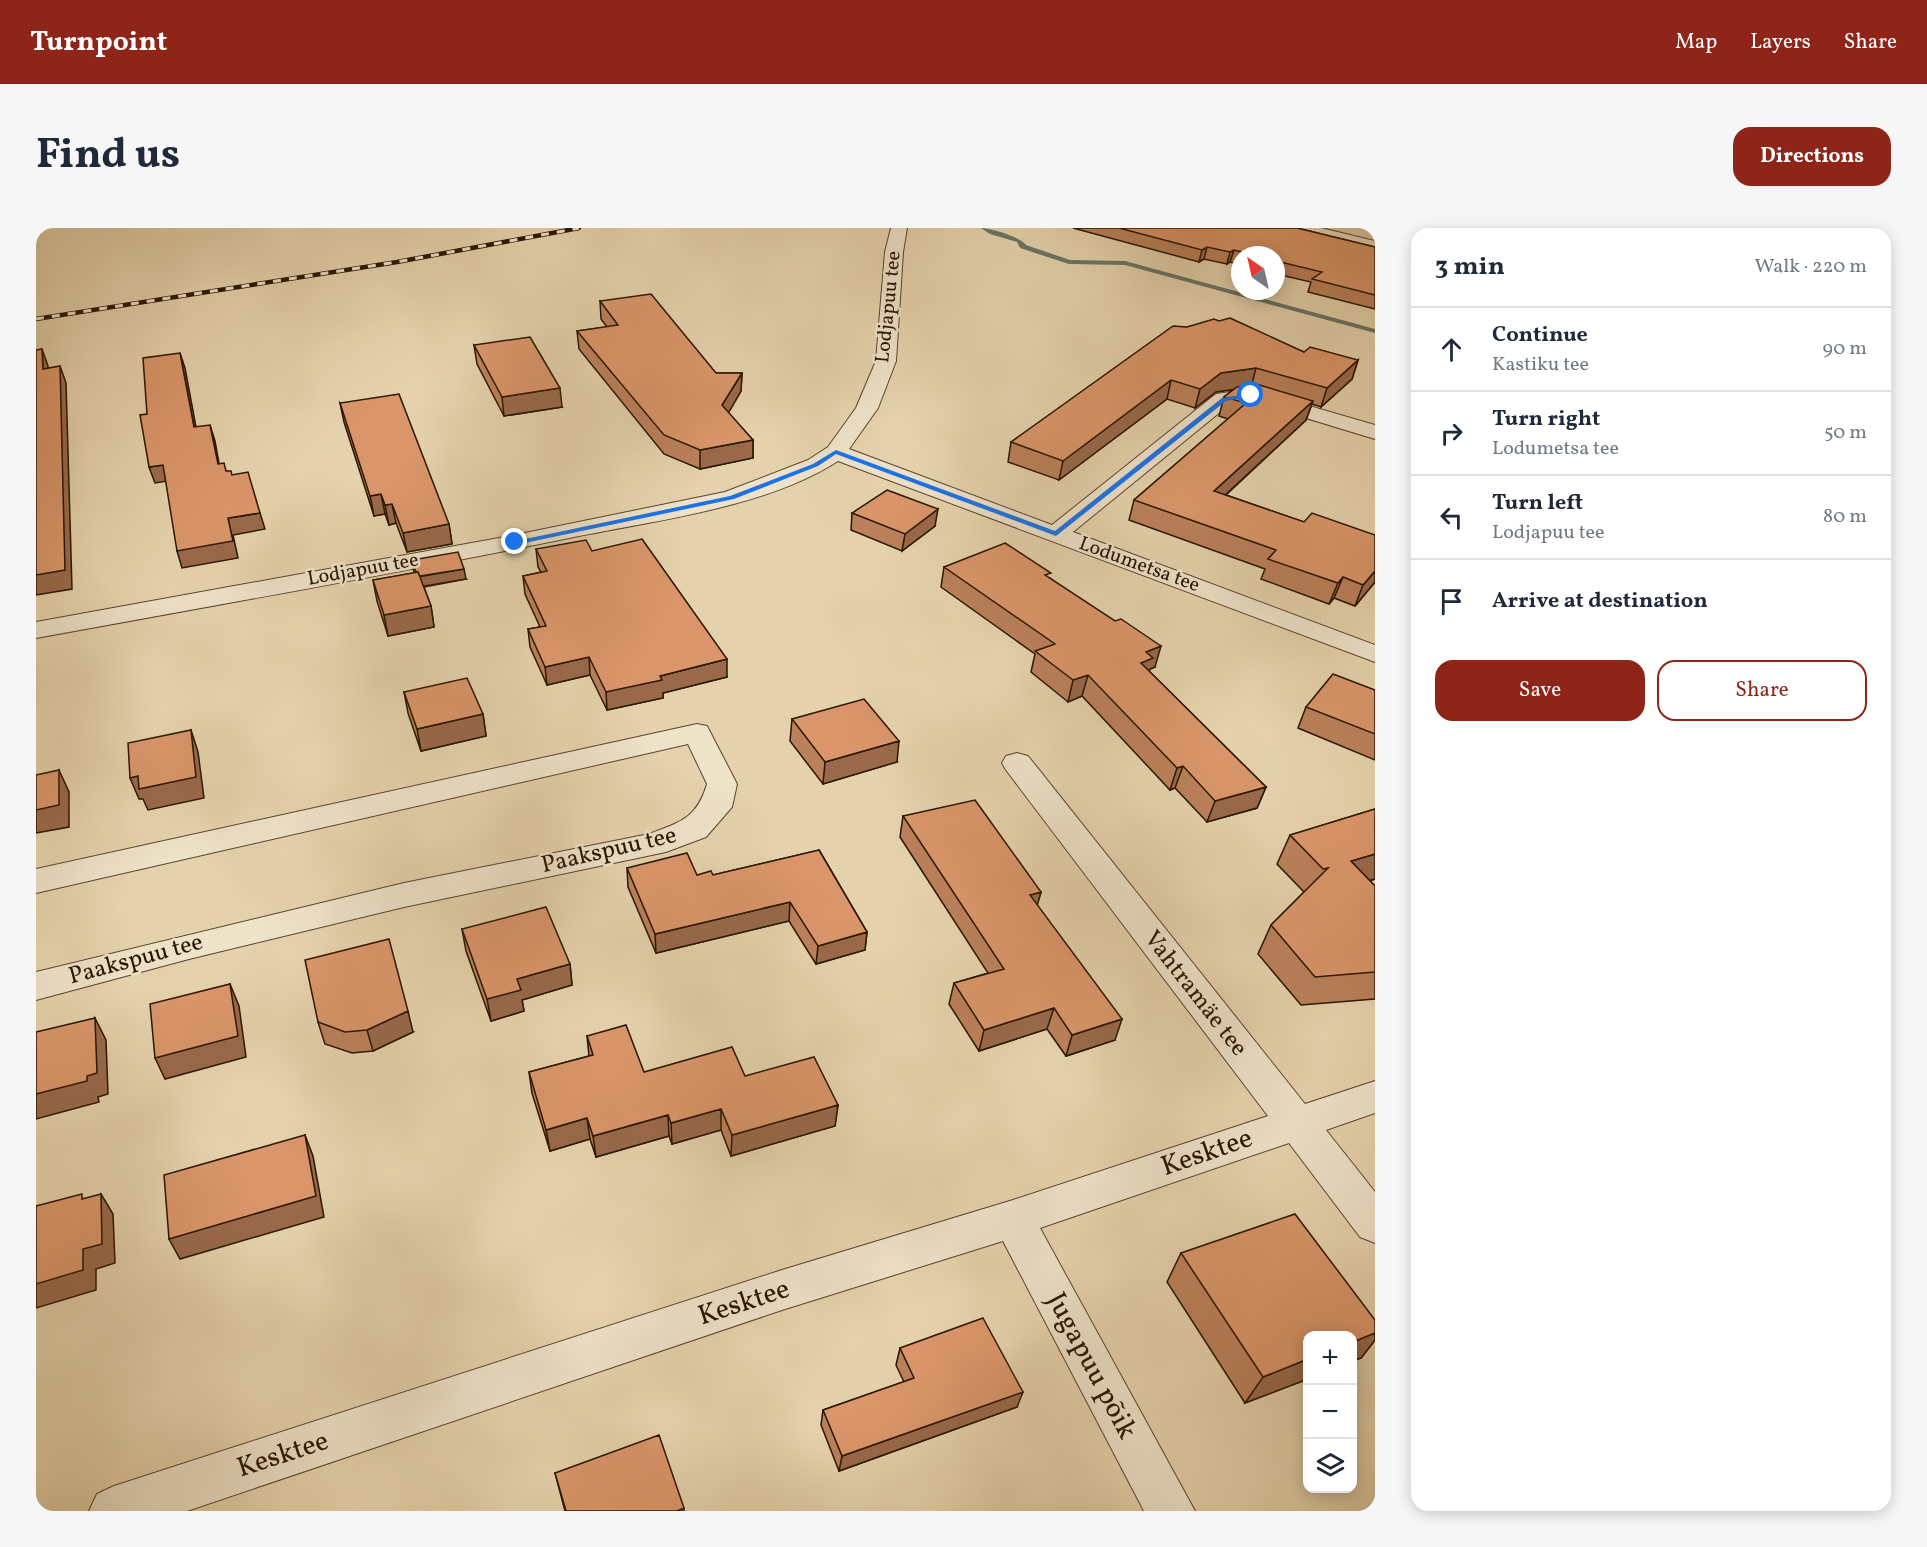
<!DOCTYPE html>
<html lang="en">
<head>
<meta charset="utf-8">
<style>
	:root { --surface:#fff; --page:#f6f6f7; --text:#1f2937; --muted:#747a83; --line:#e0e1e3; --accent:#8f2418 }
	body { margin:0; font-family:Vollkorn,serif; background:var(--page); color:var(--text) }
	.controls { position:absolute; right:18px; bottom:18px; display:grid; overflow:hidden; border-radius:12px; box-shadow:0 3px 15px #0003 }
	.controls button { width:54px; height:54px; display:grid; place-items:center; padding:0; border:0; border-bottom:2px solid var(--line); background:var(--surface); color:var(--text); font:30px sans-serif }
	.compass { position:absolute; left:1195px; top:18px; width:54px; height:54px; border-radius:50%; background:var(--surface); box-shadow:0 3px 15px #0003; rotate:326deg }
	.stop { position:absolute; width:18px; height:18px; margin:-14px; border:4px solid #1a73e8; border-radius:50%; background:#fff }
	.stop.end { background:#1a73e8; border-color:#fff; box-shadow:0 2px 6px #0008 }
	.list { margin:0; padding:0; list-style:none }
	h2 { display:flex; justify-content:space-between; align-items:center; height:78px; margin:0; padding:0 24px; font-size:26px }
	h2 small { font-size:20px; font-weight:400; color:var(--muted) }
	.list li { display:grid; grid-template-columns:39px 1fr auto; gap:18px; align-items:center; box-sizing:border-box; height:84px; padding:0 24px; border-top:2px solid var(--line) }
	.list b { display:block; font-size:22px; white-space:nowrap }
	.list p { margin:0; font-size:20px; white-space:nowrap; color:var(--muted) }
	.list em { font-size:20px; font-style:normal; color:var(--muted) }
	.actions { display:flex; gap:12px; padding:18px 24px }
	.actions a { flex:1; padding:14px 0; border:2px solid var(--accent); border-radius:18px; text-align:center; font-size:21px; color:var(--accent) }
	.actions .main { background:var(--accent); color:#fff }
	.icon { flex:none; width:33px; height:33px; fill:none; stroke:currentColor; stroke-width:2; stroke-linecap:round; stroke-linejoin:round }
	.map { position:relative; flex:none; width:1339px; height:1283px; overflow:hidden; border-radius:18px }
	header { display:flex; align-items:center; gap:36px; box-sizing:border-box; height:84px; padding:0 30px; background:var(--accent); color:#fff }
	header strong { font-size:28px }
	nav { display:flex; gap:33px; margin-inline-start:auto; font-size:21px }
	.intro { display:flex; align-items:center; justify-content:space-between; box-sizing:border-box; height:144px; padding:0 36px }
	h1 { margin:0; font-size:42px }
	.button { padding:15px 27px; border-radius:18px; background:var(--accent); color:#fff; font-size:21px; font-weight:700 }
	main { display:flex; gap:36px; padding:0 36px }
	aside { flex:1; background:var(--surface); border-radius:18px; box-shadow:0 3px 15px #0003 }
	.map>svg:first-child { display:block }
</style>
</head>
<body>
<header>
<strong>Turnpoint</strong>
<nav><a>Map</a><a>Layers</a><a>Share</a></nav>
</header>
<div class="intro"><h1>Find us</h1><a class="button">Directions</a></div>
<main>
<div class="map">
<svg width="1339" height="1283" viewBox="0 0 1339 1283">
	<rect width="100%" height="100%" fill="#e5d2ac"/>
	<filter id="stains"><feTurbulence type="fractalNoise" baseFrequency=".00333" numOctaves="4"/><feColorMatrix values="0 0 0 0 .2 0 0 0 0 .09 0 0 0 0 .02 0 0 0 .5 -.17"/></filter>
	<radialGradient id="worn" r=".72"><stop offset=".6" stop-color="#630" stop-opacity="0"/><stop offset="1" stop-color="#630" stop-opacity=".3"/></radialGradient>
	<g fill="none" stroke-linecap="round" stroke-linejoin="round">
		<path fill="#6a7568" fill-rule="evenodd" d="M945 0C954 0 985 9 990 17L1034 32 1089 33 1339 101V105L1089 37 1033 36 984 20 981 14 954 6Z"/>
		<g stroke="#57442b" stroke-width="2">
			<path id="street" d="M855 0H871L867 24 860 133 842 180 813 221 1016 297 1180 166 1215 161 1339 197V211L1214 173 1194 176 1037 304 1339 417V434L802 233C733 278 624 292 543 308 363 345 181 377 0 410V394L479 307 689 264 772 232 792 219 820 180 840 133 849 24Z
				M1256 0H1285L1339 13V23L1258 4Z
				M661 496 671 498 701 556 696 579 670 609 630 624 368 679 153 731 0 772V744L368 655 613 606C645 594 661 590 671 556L652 516 0 665V641Z
				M981 525 992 528 1269 876 1339 853V885L1290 902 1339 964V1015L1324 1009 1253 915 1004 1000 1159 1283H1108L967 1013 746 1082 151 1283H53L61 1266 78 1258 746 1042 977 972 1232 888 970 542 966 535 970 528Z"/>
		</g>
		<use href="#street" fill="#eee2c9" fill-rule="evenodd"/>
		<g stroke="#281400" stroke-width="4.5">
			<path id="rail" d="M0 91 361 34 543 0"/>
		</g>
		<use href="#rail" stroke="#eee2c9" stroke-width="3" stroke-dasharray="8" stroke-linecap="butt"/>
	</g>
	<path fill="#bb815b" stroke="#281400" stroke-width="1.5" d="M1037 0H1261L1339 19V81L1272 64 1275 54 1240 46V27H1204V37L1194 34 1191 36 1168 31 1163 34Z
		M564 73 680 145H706L705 163 692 185 717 212V230L664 241 628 226 543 121 541 103 571 99 565 91Z
		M1183 93 1268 124 1322 132 1316 151 1285 179 1276 176 1270 192 1190 267 1268 294 1339 307V354L1319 378 1298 370 1293 376 1225 351 1229 341 1093 292 1098 272 1192 191 1183 188 1188 169 1198 161 1180 164 1159 180 1131 171 1023 252 972 234 975 214 1151 99Z
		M438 117 526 179 468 188 441 136Z
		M304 175 413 296 416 316 371 324 360 295 353 297 349 286 338 288 308 194Z
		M816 285 899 298 866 323 815 302Z
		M500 321 556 323 691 449 627 465V470L571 482 554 447 511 457 494 419 492 401 504 399 489 366 487 348 505 344 502 339Z
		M376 332 430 351 388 359 395 378 398 399 352 408 341 373 337 352 378 345Z
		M908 339 1014 350 1119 439 1114 441 1113 443 1230 559 1221 580 1171 594 1139 560 1134 562 1046 468 1032 474 995 444 999 426 905 359Z
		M1339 462V532L1262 500 1270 479Z
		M368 464 447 486 450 508 385 523 372 485Z
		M756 491 861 534 787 556 754 513Z
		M1339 581V651L1334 653 1339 658V771L1265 777 1222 726 1235 697 1268 664 1241 636 1254 607Z
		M867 588 1005 664 1001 677 1079 812 1030 828 1011 801 943 823 913 776 918 755 952 745 864 609Z
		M783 622 831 704 829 722 780 736 753 693 620 725 592 659 591 640 661 647H677Z
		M426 701 534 736 536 757 486 772 488 783 455 793 430 723Z
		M282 794 377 804 337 823 316 825 289 816Z
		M551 808 608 844 709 848 802 877 799 898 695 928 685 902 636 916 633 908 560 929 554 911 514 923 496 865 493 844 553 828Z
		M1145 1025 1339 1092V1112L1325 1130 1272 1107V1151L1209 1175 1131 1054Z
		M864 1120 981 1179 803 1243 785 1197 787 1182 868 1154 860 1137Z
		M519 1245 648 1280V1283H529Z"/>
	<path fill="#99694a" stroke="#281400" stroke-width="1.5" d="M1171 19 1168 31 1163 34 1166 22Z
		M1198 22 1194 34 1191 36 1194 24Z
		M6 121 12 138 13 158 7 141Z
		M144 125 149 140 163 215 158 199Z
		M1322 132 1316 151 1285 179 1291 160Z
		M24 138 30 155 36 361 0 367V347Z
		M1220 140 1215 159 1180 164 1159 180 1164 161 1185 145Z
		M706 145 705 163 686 196V177Z
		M1135 152 1131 171 1023 252 1027 233Z
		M524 160 526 179 468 188 466 169Z
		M1277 173 1270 192 1172 283 1178 263Z
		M174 197 179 213 186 252 182 236Z
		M717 212V230L664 241V222Z
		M127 237 132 253 119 255 113 239Z
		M345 266 349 286 338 288 334 268Z
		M356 276 360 295 353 297 349 277Z
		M902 281 899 298 866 323 869 306Z
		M224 285 229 301 197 307 202 330 146 340 141 323 192 290Z
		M413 296 416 316 371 324 367 305Z
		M428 341 430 351 383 359 382 349Z
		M1339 343V354L1319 378 1327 357Z
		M1307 349 1298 370 1293 376 1302 355Z
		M395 378 398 399 352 408 348 387Z
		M1125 418 1119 439 1114 441 1111 451 1099 456 1110 424Z
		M553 429 554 447 511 457 509 439Z
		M691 431V449L627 465V470L571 482 570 464 624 448Z
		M1052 447 1046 468 1032 474 1037 452Z
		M447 486 450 508 385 523 381 501Z
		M155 502 162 524 168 570 112 582 107 571H103L94 550Z
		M863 513 861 534 787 556 789 534Z
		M1147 538 1139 560 1134 562 1141 540Z
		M23 542 33 564V599L0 605V582Z
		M1230 559 1221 580 1171 594 1179 573Z
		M1339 626V651L1301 662 1315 633Z
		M1005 664 999 685 994 667Z
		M754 674 753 693 620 725 619 706Z
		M831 704 829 722 780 736 782 718Z
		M534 736 536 757 486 772 488 783 455 793 451 771 481 751Z
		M194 756 203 778 210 829 129 851 119 830Z
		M1018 780 1011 801 943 823 948 802Z
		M372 783 377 804 337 823 331 802Z
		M59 790 70 812 72 866 62 869 63 874 0 891V866L51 848Z
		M1086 791 1079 812 1030 828 1036 807Z
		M802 877 799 898 695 928 696 907Z
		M685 881V902L636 916 635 895Z
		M632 887 633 908 560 929 557 908Z
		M551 890 554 911 514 923 510 902Z
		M269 907 277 928 288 989 144 1031 133 1011Z
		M65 966 77 986 79 1035 60 1041V1062L0 1080V1056L47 1021Z
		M1339 1105V1112L1325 1130 1317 1133V1114Z
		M1272 1131V1151L1209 1175 1227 1149Z
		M987 1164 981 1179 803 1243 806 1228Z"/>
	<path fill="#da966a" stroke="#281400" stroke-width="1.5" d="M1083 0H1261L1339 19V67L1276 51 1286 44 1240 33V27H1217L1198 22 1194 24 1171 19 1166 22Z
		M615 66 680 145H706L686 177 717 212 664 222 628 207 541 103 582 97 564 73Z
		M1194 90 1268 124 1274 119 1322 132 1291 160 1220 140 1185 145 1164 161 1135 152 1027 233 975 214 1137 98 1151 99 1178 91 1183 93Z
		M494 109 524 160 466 169 438 117Z
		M6 121 7 141 24 138 29 342 0 347V122Z
		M144 125 158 199 174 197 182 236 188 235 190 243H195L196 247 212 244 224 285 192 290 197 313 141 323 127 237 113 239 104 187 111 186 107 130Z
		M1220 156 1277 173 1178 263 1268 294 1276 285 1339 307V343L1327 357 1307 349 1302 355 1232 331 1240 322 1098 272 1210 175 1188 169 1201 159Z
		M363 166 413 296 367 305 356 276 349 277 345 266 334 268 304 175Z
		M851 262 902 281 869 306 816 285Z
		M606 311 691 431 624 448 626 452 570 464 553 429 509 439 492 401 510 398 487 348 511 343 500 321 550 312 556 323Z
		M969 315 1015 345 1009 347 1079 393 1085 391 1125 418 1110 424 1117 430 1105 435 1230 559 1179 573 1147 538 1141 540 1052 447 1037 452 999 423 1019 416 908 339Z
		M422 324 428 341 384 348 382 344H380L376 332Z
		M382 344 395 378 348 387 337 352Z
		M1297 446 1339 462V506L1270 479Z
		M431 450 447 486 381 501 368 464Z
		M828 471 863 513 789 534 756 491Z
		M155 502 160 549 103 561 102 548 94 550 92 515Z
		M23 542V577L0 582V547Z
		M939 572 1005 664 994 667 1086 791 1036 807 1018 780 948 802 918 755 968 741 867 588Z
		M1339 581V626L1315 633 1339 658V744L1279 749 1235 697 1292 640 1287 641 1254 607Z
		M783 622 831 704 782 718 754 674 619 706 591 640 651 625 661 647 675 643 677 647Z
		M510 679 534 736 481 751 485 762 451 771 426 701Z
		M353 711 372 783 331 802 309 804 282 794 269 732Z
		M194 756 202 808 119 830 114 776Z
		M59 790 61 845 51 848V853L0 866V804Z
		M590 797 608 844 696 819 709 848 778 829 802 877 696 907 685 881 635 895 632 887 557 908 551 890 510 902 493 844 557 827 551 808Z
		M269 907 280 968 133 1011 128 947Z
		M46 966V971L65 966 66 1016 47 1021V1042L0 1056V978Z
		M1259 986 1339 1092V1105L1317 1114V1107H1272V1131L1227 1149 1145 1025Z
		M947 1090 987 1164 806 1228 787 1182 878 1150 864 1120Z
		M623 1207 648 1280 641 1283H530L519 1245Z"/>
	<path fill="#1a73e8" d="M1215 165 1217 168 1190 173 1020 308 800 226 782 238 698 271 479 317 475 314 694 268 777 236 800 222 1019 303 1186 170Z"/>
	<g text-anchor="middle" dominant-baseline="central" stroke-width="5" stroke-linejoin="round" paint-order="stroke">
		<g font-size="20" fill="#281400" stroke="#eee2c9">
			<text transform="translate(853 79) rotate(-84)">Lodjapuu tee</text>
			<text transform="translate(1103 337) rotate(20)">Lodumetsa tee</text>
			<text transform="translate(327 342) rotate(-10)">Lodjapuu tee</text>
		</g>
		<g font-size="24" fill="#281400" stroke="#eee2c9">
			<text transform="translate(573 623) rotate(-13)">Paakspuu tee</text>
			<text transform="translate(100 732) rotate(-15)">Paakspuu tee</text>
			<text transform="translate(1159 766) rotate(52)">Vahtramäe tee</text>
		</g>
		<g font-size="28" fill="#281400" stroke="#eee2c9">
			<text transform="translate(1171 925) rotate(-19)">Kesktee</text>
			<text transform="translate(708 1075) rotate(-18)">Kesktee</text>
			<text transform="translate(1055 1138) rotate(62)">Jugapuu põik</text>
			<text transform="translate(247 1227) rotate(-18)">Kesktee</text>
		</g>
	</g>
	<rect width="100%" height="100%" filter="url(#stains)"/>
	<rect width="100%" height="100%" fill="url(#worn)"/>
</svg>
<div class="controls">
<button>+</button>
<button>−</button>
<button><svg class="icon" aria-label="layers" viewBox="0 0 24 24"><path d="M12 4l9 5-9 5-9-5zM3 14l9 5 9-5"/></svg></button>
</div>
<svg class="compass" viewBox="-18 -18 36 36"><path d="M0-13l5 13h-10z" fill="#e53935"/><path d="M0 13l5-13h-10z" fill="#747a83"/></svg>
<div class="stop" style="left:1215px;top:167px"></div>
<div class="stop end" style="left:479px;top:314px"></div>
</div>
<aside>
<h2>3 min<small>Walk · 220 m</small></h2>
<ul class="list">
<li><svg class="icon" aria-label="ahead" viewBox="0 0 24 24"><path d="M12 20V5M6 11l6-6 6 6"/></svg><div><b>Continue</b><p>Kastiku tee</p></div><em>90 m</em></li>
<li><svg class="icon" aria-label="right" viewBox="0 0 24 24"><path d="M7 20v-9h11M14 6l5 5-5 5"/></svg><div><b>Turn right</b><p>Lodumetsa tee</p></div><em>50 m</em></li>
<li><svg class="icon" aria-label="left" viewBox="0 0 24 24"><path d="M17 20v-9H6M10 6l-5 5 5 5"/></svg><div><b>Turn left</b><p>Lodjapuu tee</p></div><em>80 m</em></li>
<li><svg class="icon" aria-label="arrive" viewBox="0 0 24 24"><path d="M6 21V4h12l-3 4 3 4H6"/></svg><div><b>Arrive at destination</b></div></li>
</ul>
<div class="actions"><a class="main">Save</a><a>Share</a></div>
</aside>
</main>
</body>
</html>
